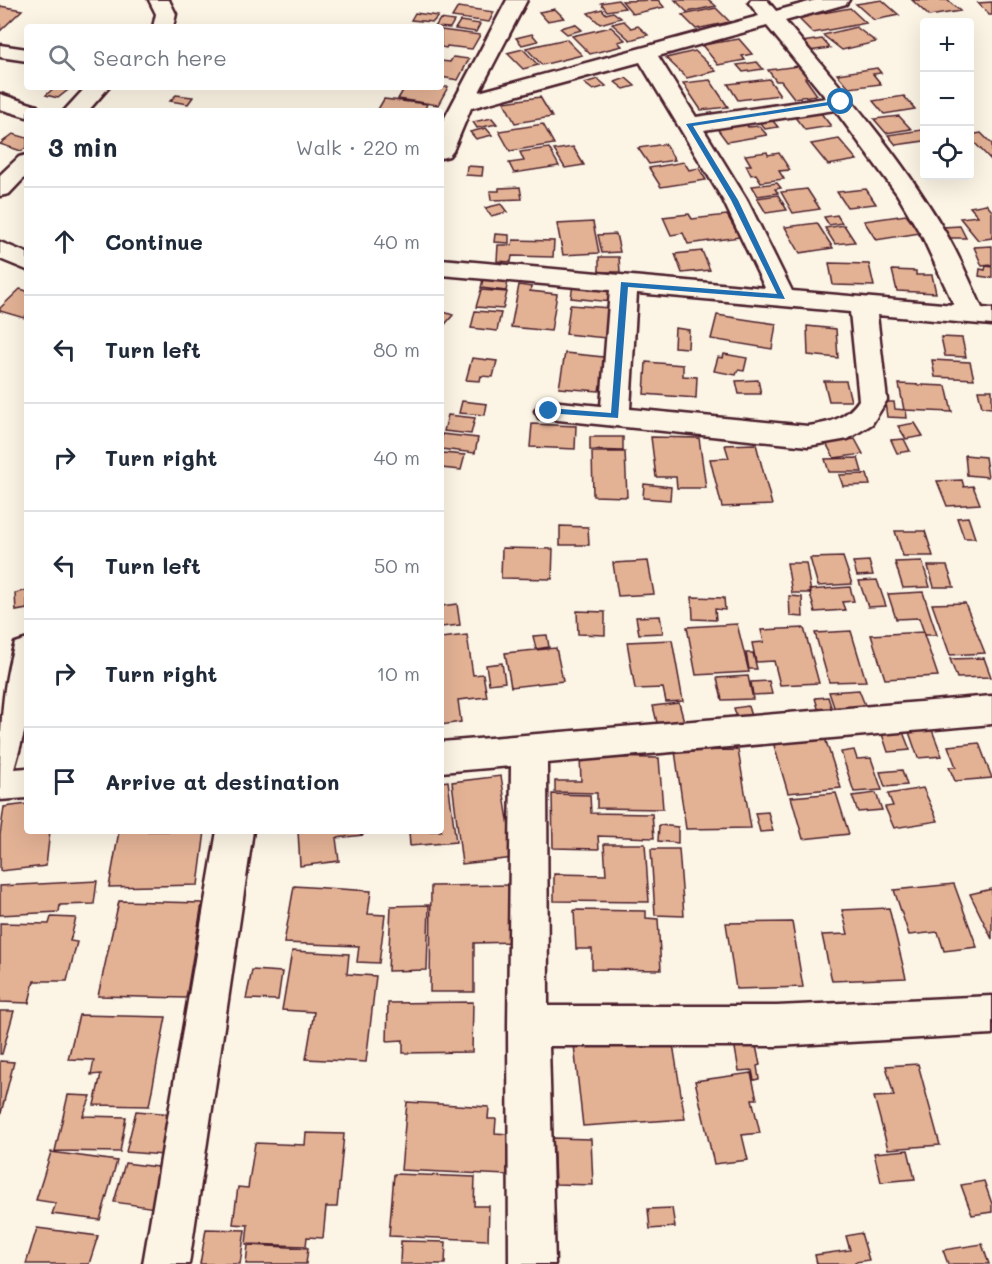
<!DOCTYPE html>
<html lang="en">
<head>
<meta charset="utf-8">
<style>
	:root { --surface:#fff; --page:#f6f6f7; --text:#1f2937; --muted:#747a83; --line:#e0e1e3 }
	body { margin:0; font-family:Mali,sans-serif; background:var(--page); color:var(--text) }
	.controls { position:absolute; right:18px; top:18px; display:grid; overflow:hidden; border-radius:6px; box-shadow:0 6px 24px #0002 }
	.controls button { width:54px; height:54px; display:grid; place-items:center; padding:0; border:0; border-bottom:2px solid var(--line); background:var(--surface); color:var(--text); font:30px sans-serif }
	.stop { position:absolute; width:18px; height:18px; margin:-14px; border:4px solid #1f6fb2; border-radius:50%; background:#fff }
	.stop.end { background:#1f6fb2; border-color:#fff; box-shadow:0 2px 6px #0008 }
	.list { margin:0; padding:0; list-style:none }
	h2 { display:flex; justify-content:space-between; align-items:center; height:78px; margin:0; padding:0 24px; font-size:26px }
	h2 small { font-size:20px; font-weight:400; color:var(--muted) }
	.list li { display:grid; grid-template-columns:39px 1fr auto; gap:18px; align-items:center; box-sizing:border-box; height:108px; padding:0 24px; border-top:2px solid var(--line) }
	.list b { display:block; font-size:22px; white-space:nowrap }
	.list em { font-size:20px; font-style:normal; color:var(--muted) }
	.icon { flex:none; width:33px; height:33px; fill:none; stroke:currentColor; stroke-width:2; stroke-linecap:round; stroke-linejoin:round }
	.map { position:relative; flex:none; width:992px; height:1264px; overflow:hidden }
	.search { position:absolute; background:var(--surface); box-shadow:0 6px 24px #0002; left:24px; top:24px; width:420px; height:66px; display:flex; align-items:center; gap:15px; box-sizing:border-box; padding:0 21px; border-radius:6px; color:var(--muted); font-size:22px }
	.panel { position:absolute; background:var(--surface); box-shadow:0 6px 24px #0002; left:24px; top:108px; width:420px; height:726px; border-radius:6px }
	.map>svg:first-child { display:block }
</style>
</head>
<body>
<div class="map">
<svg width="992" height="1264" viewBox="0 0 992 1264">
	<rect width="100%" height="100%" fill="#fcf5e5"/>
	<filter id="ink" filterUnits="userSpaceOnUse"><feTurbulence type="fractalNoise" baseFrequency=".0167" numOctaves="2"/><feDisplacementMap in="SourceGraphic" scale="12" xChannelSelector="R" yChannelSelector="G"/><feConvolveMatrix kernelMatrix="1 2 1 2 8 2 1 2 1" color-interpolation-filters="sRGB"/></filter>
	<g filter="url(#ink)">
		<path fill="#e3b295" stroke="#4a1f2b" stroke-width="1.5" d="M618 0 625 8 607 11 601 3Z
			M658 0 664 7 633 14 622 1Z
			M675 0H709L716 6 687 12Z
			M882 0 899 15 874 20 856 4Z
			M912 0H947L960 11 929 16Z
			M992 2V15H989L978 3Z
			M0 6 22 10 0 31Z
			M458 7 494 12 489 22 452 17Z
			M716 8 730 22 696 29 682 15Z
			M850 8 866 23 813 33 795 15 815 11 818 14Z
			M555 9 564 18 547 21 539 12Z
			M602 9 606 14 613 12 621 18 600 24 588 13Z
			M415 13 438 16 433 22 411 20Z
			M440 19 454 21 450 28 435 27Z
			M460 21 480 24 476 32 455 29Z
			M624 21 631 28 638 26 648 35 630 40 612 24Z
			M575 24 582 30 567 34 560 28Z
			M611 27 625 40 618 42 622 46 590 54 572 36Z
			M856 27 876 42 842 50 823 35Z
			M441 30 480 35 472 49 447 46 446 48 441 47Z
			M532 34 538 41 522 45 516 38Z
			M566 39 582 55 542 65 526 48Z
			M739 39 752 54 742 56 745 60 718 65 702 45Z
			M822 39 830 48 809 51 801 42Z
			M523 49 538 65 523 69 507 53Z
			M695 51 716 71 687 78 666 58Z
			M453 57 469 59 458 80 441 77V61L450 62Z
			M757 62 763 69 743 72 737 65Z
			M806 65 815 77 805 78 817 95 794 98 781 81H776L768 70Z
			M877 68 881 73 873 74 881 84 849 88 837 74Z
			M626 78 635 86 624 89 615 82Z
			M598 79 606 86 593 90 584 83Z
			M769 79 780 95 738 100 728 84Z
			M710 80 728 107 701 110 683 83Z
			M55 87H56L68 90 58 98 46 95Z
			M405 87H448L438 105 398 99Z
			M176 95 193 97 188 104 170 101Z
			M904 96 915 109 884 114 873 101Z
			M540 97 552 117 515 123 504 102Z
			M384 99 427 104 424 111H377Z
			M816 107 831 126 805 130 790 111Z
			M767 114 778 127 765 129 754 116Z
			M899 116 911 129 886 133 874 119Z
			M751 117 755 123 746 124 748 127 759 126 767 135 727 142 713 123Z
			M492 118 497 124 477 128 473 122Z
			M543 124 554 144 510 151 499 131Z
			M486 128 492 135 476 139 470 132Z
			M922 130 924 133V141L896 145 888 135Z
			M981 133 992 144V161L970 138V135Z
			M13 134 27 138V147L21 151 0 144Z
			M839 139 857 160 828 165 811 144Z
			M665 144 675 160 649 164 638 148Z
			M573 147 584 165 565 168 554 150Z
			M549 148 559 166 514 173 509 163 524 161 520 152Z
			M767 152 768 155 779 153 790 170 779 171 784 179 761 182 756 174 751 175 746 165H751L745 155Z
			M684 162 689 170 699 168 706 180 661 187 649 168Z
			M467 166 483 167 482 176 466 175Z
			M777 183 781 188 775 189 778 193 758 196 752 186Z
			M520 187 522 199 491 200 490 191H499V188Z
			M807 189 820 209 793 213 781 192Z
			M866 189 876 204 847 207 837 192Z
			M778 195 787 210 766 213 757 198Z
			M501 204 507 212 491 216 485 208Z
			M986 204 992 211V238L978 240 960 218 978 216 970 207Z
			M689 214 692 219 727 215 740 237 688 244 683 233 671 235 663 217Z
			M837 215 842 223 829 225 824 217Z
			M906 215 920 233 876 240 864 221Z
			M593 222 599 253 563 255 557 224Z
			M817 223 833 248 800 253 785 227Z
			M844 225 855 242 835 244 825 228Z
			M960 226 966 238H949L943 227Z
			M495 234 509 235V243L494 242Z
			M616 234 620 252 602 253 598 235Z
			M513 240 554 241 553 257 512 256 511 262 497 261 498 245H512Z
			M992 246V265L982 266 974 247Z
			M702 251 710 270 682 273 675 254Z
			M599 257H619L620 272H599Z
			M829 263 869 264 874 286 833 285Z
			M986 266 992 267V278L979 276 980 269 985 270Z
			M892 270 916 271V275H932L936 293 897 291Z
			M483 279 508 281 506 291 481 288Z
			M573 284 614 288 612 302 571 298Z
			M519 285 532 287 530 291 557 294 551 331 511 327Z
			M20 289 27 291V314L24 318 0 311V308Z
			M481 290 507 292 503 309 476 307Z
			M570 305 610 308 606 338 566 334Z
			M441 311 453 315 441 329Z
			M475 311 501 313 497 331 471 328Z
			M717 315 776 324 772 349 711 339Z
			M807 326 836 329 838 358 808 355Z
			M675 328 689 330 688 348 674 347Z
			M941 337 962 338 966 357 945 356Z
			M565 353 613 358 610 386 600 385 599 391 559 388Z
			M724 354 747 358 744 371 738 370 736 375 714 371 718 357 723 358Z
			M472 358 497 361 493 377 481 376 480 381 466 380Z
			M932 360 970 362 974 379 935 377Z
			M646 362 683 365V376L697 377 696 398 644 394Z
			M758 380 761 394H739L736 381Z
			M824 381H846L851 401H829Z
			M899 384 946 386 952 412 904 410Z
			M978 390H992V408L982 407Z
			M462 401 487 404 485 415 459 413Z
			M885 402H894L895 409 906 410 907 418 887 417Z
			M448 415 475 418 471 434 444 431Z
			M915 423 923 436 906 439 898 426Z
			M532 424 576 426 575 449 530 447Z
			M442 434 478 438 475 453 441 449Z
			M590 437H623V451L590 450Z
			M651 437 699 438 706 488H677L676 477H656Z
			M855 439 863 454 834 458 826 443Z
			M904 439 910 451 897 453 891 440Z
			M756 444 772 505 722 507 710 459 729 458 725 445Z
			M592 452H625L627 497 593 496Z
			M442 453 465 455 461 470 441 468Z
			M965 455 985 457 988 477 967 475Z
			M858 458 862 472H829L825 459Z
			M867 474 870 485 843 486 839 475Z
			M962 480 964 487 973 486 980 504 947 506 937 481Z
			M644 484 671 487 670 500 643 498Z
			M968 517 975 538H964L957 518Z
			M560 526 588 527 589 545H560Z
			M895 531H925L933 556H903Z
			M502 548 553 549 552 579 501 578Z
			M843 557 852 584 818 586 810 558Z
			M648 561 654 594 618 596 613 563Z
			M869 561 873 575 857 576 853 562Z
			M922 561 930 587 903 588 895 562Z
			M787 563H806L811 593H792Z
			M928 566H947L954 587H934Z
			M877 580 886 606 868 607 859 581Z
			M850 587 854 601 842 602 845 610 815 612 809 590Z
			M27 590V609L16 611 15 593Z
			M923 592 931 617 937 635H925L919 618 896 619 888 594Z
			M789 596 802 597 803 617 790 616Z
			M692 597 724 598 725 610 715 609 716 620 693 619Z
			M965 603 985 653 950 655 932 604Z
			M457 604 460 625 441 627V606Z
			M577 611 605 612V635L578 634Z
			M660 616 663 633 639 634 636 617Z
			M737 624 749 672 696 675 687 627Z
			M804 628 819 683 780 685 774 661 756 662 752 643 764 642 761 630Z
			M851 631 866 681 829 682 815 633Z
			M923 632 938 676 885 679 871 635Z
			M467 635 473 675 483 674 487 697 458 700 461 722 441 725V638Z
			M547 635 549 647 536 649 533 636Z
			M672 640 683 701 666 702 663 688 635 689 627 642Z
			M556 648 563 681 511 687 505 653Z
			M746 653H753L757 669H749Z
			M984 658 991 677 957 678 950 659Z
			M502 663 505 682 489 684 486 665Z
			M748 676 753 699 722 700 717 678Z
			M769 681 772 694 753 695 751 682Z
			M859 690 867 710 836 713 829 692Z
			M828 697 833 713 820 715 815 698Z
			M679 703 685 725 658 727 653 706Z
			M748 706 752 720 738 721 734 708Z
			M932 730 942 756 918 758 909 732Z
			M903 732 910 750 888 752 882 734Z
			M825 738 841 788 788 793 773 742Z
			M979 743 992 778 955 781 949 767H956L948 746Z
			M738 750 751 828 686 829 675 751Z
			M854 750 857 759 871 758 882 790 854 792 841 752Z
			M580 757 659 758 663 809 597 808V793L555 792V781H581Z
			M902 770 907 785 885 787 880 772Z
			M501 776 514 858 462 864 452 782Z
			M448 781 456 842 410 846 409 831H441V782Z
			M923 788 938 821 894 828 885 807 893 806 888 794Z
			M836 793 849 834 803 839 791 797Z
			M876 793 882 810 858 812 852 796Z
			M552 794 590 795 591 813 652 814 654 838 598 836 599 849 553 848Z
			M27 804V831H50L46 866 0 871V835L4 807Z
			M768 812 773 831 760 832 755 813Z
			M659 825 678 827V843L658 841Z
			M119 831H205L198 885 109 887Z
			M298 831H362L363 835 336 838 339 861 300 866Z
			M604 844H645L649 902 554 901V874L606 875Z
			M651 849H679L684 916 655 915Z
			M97 881 94 904 60 905 59 912 0 915V886Z
			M954 884 977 947 944 951 938 932 909 935 894 890Z
			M519 885 520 942 474 943V992H430L431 886Z
			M294 886 371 891 368 914 385 915 379 963 357 962 359 946 284 943Z
			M992 889V939L970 894Z
			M119 901 202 903 186 998 98 996Z
			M429 905 427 970 388 971 391 906Z
			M889 908 906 978 832 981 822 935 848 934 842 910Z
			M574 910 646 911V918L658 919 661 970 592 969V949H576Z
			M51 917 76 918 70 941 77 942 67 981H34L29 1003 0 1002V923L49 924Z
			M792 922 803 987 736 989 726 923Z
			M292 951 349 954 347 974 376 976 366 1062 306 1059 314 1012 282 1010Z
			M252 970 282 972 278 1000 246 999Z
			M473 1002 472 1052 403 1053V1040L387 1041 388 1003Z
			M0 1011H14L2 1054H0Z
			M79 1015 166 1017 149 1106 94 1105 101 1074 91 1075 94 1060 68 1059Z
			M754 1036 760 1065 757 1066 759 1079 754 1080 752 1070 739 1071 733 1037Z
			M672 1038 685 1119 583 1126 574 1045Z
			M0 1061 14 1062 0 1117Z
			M918 1064 940 1145 888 1149 874 1097 894 1096 886 1066Z
			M751 1073 757 1099H752L760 1133 742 1135 748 1160 714 1164 695 1081Z
			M68 1095 91 1096 83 1116 126 1117 120 1152 55 1151Z
			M407 1102 489 1107 488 1119H496L495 1133 508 1134 507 1175 401 1170Z
			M136 1111 173 1114 164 1155 126 1152Z
			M306 1133 344 1134 337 1207H326L323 1238 307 1237 306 1246 246 1244 248 1225 233 1224 238 1187 248 1188 255 1143 305 1145Z
			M553 1138 591 1139 593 1185 555 1184Z
			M908 1150 915 1179 881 1182 874 1153Z
			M51 1152 117 1161 100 1220 52 1214 56 1203 36 1200Z
			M125 1163 165 1168 155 1208 114 1202Z
			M394 1174 475 1177 474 1206H489L488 1240 389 1236Z
			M984 1181 992 1204V1212L972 1215 961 1185Z
			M672 1208 675 1227 650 1229 648 1209Z
			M37 1228 98 1236 89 1264H26Z
			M206 1229 245 1230 240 1264H200Z
			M861 1233 869 1260 855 1262 856 1264H817L815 1255 850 1250 846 1236Z
			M401 1241 446 1242 445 1264H400Z
			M982 1244 989 1264H948L943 1250Z
			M248 1245 308 1248 306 1264H246Z"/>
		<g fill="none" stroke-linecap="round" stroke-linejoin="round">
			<g stroke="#4a1f2b" stroke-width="5">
				<path id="minor" d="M149 0H169L176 14 173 27H153L156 14Z
					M507 0H527L479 92 759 16 749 3 751 0H767L776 11 816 0H849L846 4 785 21C843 90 904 159 948 237 961 260 971 284 982 308L992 309V325L877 315 887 400 872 424 848 439 808 446 539 418 535 411 539 404 549 401 601 406 610 290 441 275V259L765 288 723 200 640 62 471 108 453 151 449 156 441 158V125ZM767 26 826 98 696 117 658 56ZM835 110 897 194 923 238 954 305 792 291 747 200 704 130ZM637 293 850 312 859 400C846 419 830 423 808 426L630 409Z
					M0 45 27 49V61L0 57Z
					M86 87H109L88 111H64Z
					M0 94 37 106 40 111H27V117L0 109Z
					M27 155V175L9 194 0 196V175L19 157Z
					M0 242 27 253V270L0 259Z
					M27 639V722L14 769 27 768V798L0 800C0 750 0 689 15 643Z
					M992 696V724L547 763 548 1006H777L992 996V1034L777 1046H549L555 1264H509L508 1026 511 766 441 772V742Z
					M217 831H253L189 1264H143Z"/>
			</g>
			<use href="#minor" fill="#fcf5e5" fill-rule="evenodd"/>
		</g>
	</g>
	<path fill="#1f6fb2" d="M841 100 843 103 693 126 738 200 785 299 628 287 618 418 546 413 545 411 549 408 611 413 621 282 777 294 731 200 686 124Z"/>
</svg>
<div class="controls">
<button>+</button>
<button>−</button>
<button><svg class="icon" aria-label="locate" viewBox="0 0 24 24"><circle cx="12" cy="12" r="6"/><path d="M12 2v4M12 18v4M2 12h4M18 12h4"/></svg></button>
</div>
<div class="stop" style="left:841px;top:102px"></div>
<div class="stop end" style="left:549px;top:411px"></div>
<div class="search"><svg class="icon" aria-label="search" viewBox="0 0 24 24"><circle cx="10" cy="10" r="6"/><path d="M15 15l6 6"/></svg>Search here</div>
<section class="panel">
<h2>3 min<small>Walk · 220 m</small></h2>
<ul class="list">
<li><svg class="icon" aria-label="ahead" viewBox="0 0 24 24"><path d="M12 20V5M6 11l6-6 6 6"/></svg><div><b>Continue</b></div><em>40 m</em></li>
<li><svg class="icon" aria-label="left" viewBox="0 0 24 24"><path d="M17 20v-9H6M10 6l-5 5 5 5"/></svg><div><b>Turn left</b></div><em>80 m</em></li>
<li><svg class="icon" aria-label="right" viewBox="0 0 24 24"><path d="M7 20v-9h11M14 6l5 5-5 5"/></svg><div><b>Turn right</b></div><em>40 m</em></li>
<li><svg class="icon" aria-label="left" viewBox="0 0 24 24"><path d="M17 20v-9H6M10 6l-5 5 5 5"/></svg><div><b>Turn left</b></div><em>50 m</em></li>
<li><svg class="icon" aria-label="right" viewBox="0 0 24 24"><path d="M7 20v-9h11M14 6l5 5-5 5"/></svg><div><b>Turn right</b></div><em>10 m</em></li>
<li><svg class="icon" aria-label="arrive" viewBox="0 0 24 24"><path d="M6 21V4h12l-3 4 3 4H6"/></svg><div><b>Arrive at destination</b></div></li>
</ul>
</section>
</div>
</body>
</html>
